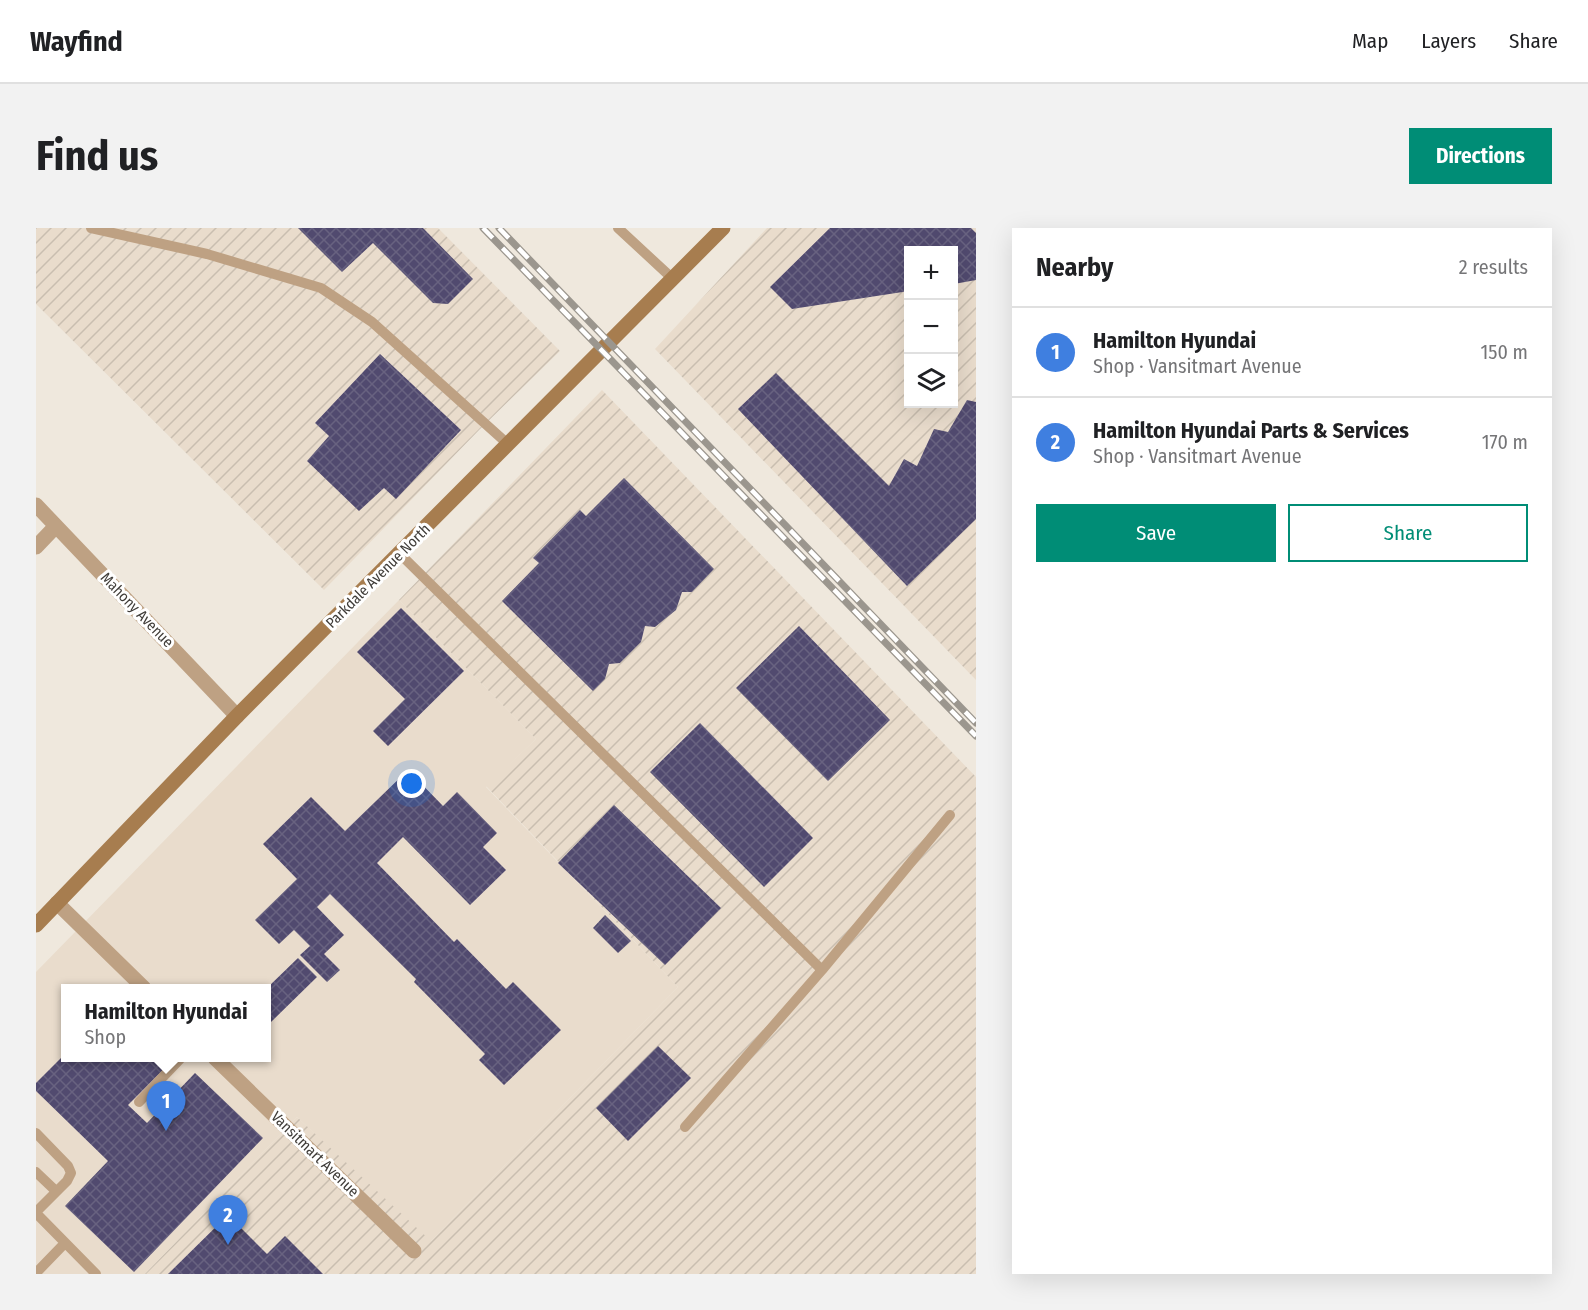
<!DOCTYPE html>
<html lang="en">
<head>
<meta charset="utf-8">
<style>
	:root { --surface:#fff; --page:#f2f2f2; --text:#202124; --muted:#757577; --line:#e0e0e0; --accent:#008d76 }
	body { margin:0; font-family:"Fira Sans Condensed",sans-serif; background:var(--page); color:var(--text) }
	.controls { position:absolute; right:18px; top:18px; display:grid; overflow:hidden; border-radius:0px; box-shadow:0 6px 24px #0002 }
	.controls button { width:54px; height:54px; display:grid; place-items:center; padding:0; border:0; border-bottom:2px solid var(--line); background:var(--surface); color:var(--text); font:30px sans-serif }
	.you { position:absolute; left:376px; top:556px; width:21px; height:21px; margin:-15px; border:4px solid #fff; border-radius:50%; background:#1a73e8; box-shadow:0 0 0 9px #1a73e833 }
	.badge { display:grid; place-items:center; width:39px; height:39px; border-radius:50%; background:var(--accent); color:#fff; font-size:20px; font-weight:700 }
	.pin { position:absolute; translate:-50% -50px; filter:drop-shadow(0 2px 3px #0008) }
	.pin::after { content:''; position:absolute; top:32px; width:21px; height:18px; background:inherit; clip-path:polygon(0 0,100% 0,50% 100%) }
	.popup { position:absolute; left:25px; top:756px; width:210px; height:78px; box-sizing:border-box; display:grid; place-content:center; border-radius:0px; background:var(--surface); filter:drop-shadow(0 2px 4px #0005); font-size:20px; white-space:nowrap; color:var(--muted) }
	.popup b { font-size:22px; color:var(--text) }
	.popup::after { content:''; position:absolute; left:50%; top:100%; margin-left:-12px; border:12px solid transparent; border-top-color:var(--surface) }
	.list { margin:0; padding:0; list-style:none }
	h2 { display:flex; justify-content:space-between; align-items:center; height:78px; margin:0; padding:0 24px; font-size:26px }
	h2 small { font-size:20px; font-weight:400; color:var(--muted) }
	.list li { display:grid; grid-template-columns:39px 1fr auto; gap:18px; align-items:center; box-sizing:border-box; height:90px; padding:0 24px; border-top:2px solid var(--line) }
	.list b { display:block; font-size:22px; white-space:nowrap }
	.list p { margin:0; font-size:20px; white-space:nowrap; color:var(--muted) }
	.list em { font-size:20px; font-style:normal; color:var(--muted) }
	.actions { display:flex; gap:12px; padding:18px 24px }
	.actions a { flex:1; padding:14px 0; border:2px solid var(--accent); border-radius:0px; text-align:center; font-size:21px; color:var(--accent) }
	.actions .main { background:var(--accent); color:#fff }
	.icon { flex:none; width:33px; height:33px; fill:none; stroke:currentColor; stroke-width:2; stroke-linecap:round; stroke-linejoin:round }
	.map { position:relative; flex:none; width:940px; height:1046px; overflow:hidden; border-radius:0px }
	header { display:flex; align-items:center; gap:36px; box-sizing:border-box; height:84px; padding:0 30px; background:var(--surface); border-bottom:2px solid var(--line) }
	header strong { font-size:28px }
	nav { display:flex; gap:33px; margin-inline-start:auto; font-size:21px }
	.intro { display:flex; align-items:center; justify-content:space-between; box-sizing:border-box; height:144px; padding:0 36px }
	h1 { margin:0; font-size:42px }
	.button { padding:15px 27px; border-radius:0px; background:var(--accent); color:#fff; font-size:21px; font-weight:700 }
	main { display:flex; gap:36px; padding:0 36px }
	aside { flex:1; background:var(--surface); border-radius:0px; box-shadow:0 6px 24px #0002 }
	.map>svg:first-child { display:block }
</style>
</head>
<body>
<header>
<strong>Wayfind</strong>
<nav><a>Map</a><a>Layers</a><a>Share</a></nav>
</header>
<div class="intro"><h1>Find us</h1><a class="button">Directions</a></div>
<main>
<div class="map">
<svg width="940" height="1046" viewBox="0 0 940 1046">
	<defs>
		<pattern id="industrial-furrows" width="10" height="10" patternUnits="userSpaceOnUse" patternTransform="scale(1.5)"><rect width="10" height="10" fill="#e9dccc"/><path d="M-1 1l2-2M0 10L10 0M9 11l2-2" fill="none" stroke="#c9beb0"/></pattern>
		<pattern id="building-cross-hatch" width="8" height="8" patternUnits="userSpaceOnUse" patternTransform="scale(1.5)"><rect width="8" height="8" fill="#514a6f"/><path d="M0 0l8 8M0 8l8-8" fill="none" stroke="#686280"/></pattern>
	</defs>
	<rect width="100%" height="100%" fill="#efe8dd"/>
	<path fill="#e9dccc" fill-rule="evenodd" d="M363 372 500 511 450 559 642 759 394 1014 261 889 109 1046H0V744ZM30 760H231V830H30Z"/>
	<path fill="url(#industrial-furrows)" fill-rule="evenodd" d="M0 0H402L524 123 444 201 288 362 0 76Z
		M731 0H940V452L619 121ZM873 22H918V176H873Z
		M566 162 940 549V1046H109L261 889 395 1013 642 759 450 558 500 511 363 372Z"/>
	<path fill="url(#building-cross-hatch)" d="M262 0H387L437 51 412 76 397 75 337 15 306 44Z
		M794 0H935L940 5V52L918 56V22H873V63L756 81 734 59Z
		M344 126 425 202 360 271 348 260 323 283 271 233 293 208 279 195Z
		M740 145 853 258 868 231 881 238 898 201 912 204 931 172 940 174V291L871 358 702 181Z
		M588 250 678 341 656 364H646L640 382 619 399 609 398 605 414 584 435 573 436 569 451 557 463 466 373 503 335 497 330 544 282 550 288Z
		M365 380 428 443 352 518 337 503 369 471 321 424Z
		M763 398 854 492 792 553 700 460Z
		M664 495 777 610 728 659 614 544Z
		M372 542 407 578 421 564 461 605 447 619 470 642 434 677 367 609 341 635 418 714 421 711 470 761 477 754 525 802 468 857 443 832 449 826 378 754 380 751 294 666 281 679 308 707 288 726 304 742 291 754 264 727 274 718 258 702 243 716 219 692 261 651 227 616 275 569 309 603Z
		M578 577 685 680 629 737 522 635Z
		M569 687 595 713 582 725 557 700Z
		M262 730 281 749 235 794 233 792 231 795V760Z
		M622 818 655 850 592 913 560 880Z
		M30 825V830H132L136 833 92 877 111 895 159 845 227 910 98 1044 29 978 72 933 0 863V855Z
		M192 987 231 1026 249 1008 287 1046H132Z"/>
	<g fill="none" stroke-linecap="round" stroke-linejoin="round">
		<path stroke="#bea183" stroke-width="10" d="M55 0 171 26 285 60 336 94 473 217
			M582 0 637 51
			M364 326 786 742 914 587
			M103 874 145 830
			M649 899 786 742
			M0 905 32 938 35 945 31 953 0 984
			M0 944 20 963
			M0 985 60 1046
			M0 1045 29 1015"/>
		<path stroke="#bea183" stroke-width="15" d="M0 277 201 488
			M0 319 20 298
			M21 675 108 760
			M179 830 378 1023"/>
		<path stroke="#a77d4f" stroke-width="15" d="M0 697 201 488 687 0"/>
		<g stroke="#9b968e" stroke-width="7">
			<path id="rail" d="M447 0 940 508
				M463 0 940 495"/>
		</g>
		<use href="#rail" stroke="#fff" stroke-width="4.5" stroke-dasharray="14" stroke-linecap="butt"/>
	</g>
	<g text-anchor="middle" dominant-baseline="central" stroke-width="6" stroke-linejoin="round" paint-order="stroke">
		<g font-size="15" fill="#3f3c38" stroke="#fff">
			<text transform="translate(342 348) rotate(-45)">Parkdale Avenue North</text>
			<text transform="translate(101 382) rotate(46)">Mahony Avenue</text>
			<text transform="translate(279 926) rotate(44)">Vansitmart Avenue</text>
		</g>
	</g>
</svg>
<div class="controls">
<button>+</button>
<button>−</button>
<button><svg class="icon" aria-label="layers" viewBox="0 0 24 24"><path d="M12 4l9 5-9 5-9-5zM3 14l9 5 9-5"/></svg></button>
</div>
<div class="you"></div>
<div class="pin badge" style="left:130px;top:903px;background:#3f7fe0">1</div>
<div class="popup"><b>Hamilton Hyundai</b>Shop</div>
<div class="pin badge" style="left:192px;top:1017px;background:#3f7fe0">2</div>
</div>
<aside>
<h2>Nearby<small>2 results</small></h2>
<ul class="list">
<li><span class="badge" style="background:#3f7fe0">1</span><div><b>Hamilton Hyundai</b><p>Shop · Vansitmart Avenue</p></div><em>150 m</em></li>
<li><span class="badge" style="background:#3f7fe0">2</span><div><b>Hamilton Hyundai Parts &amp; Services</b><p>Shop · Vansitmart Avenue</p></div><em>170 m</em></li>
</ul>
<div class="actions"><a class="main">Save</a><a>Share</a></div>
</aside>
</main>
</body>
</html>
